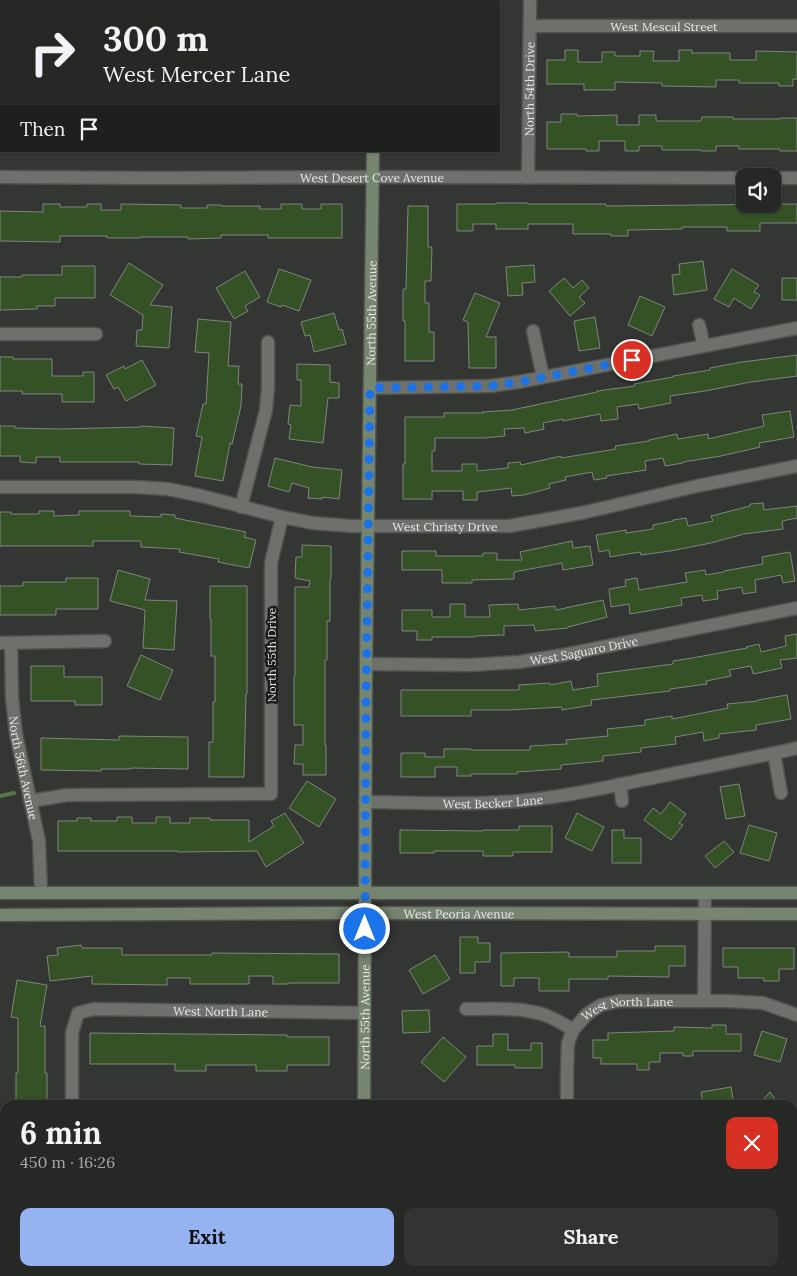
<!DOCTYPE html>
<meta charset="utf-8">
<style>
body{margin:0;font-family:Lora,serif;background:#323432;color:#f1f3f6;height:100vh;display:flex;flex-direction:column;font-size:19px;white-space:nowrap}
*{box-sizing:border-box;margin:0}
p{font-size:16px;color:#a4a6a7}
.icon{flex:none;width:28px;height:28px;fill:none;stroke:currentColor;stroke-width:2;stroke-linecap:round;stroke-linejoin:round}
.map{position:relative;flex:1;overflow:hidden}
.details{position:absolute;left:0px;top:1100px;width:798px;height:176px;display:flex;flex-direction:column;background:#262826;border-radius:15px 15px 0 0;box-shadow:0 1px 4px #0004,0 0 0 1px #424443}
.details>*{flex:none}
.top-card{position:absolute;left:0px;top:0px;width:500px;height:152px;box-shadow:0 1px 4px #0004,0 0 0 1px #424443;background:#262826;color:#f1f3f6;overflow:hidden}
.buttons{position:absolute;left:736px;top:168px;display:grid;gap:10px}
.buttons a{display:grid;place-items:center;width:45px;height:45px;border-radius:10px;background:#262826;box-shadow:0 1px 4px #0004,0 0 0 1px #424443;font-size:25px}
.pin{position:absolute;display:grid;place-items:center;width:42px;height:42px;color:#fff;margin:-21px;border:2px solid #fff;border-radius:50%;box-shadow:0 1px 5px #0007}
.me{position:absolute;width:55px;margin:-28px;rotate:0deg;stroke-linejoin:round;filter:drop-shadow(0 0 4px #0008)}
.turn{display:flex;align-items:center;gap:18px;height:105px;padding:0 20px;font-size:22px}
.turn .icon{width:65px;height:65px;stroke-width:2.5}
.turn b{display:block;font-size:35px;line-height:42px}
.then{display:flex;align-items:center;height:48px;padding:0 20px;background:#0003;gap:10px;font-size:19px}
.round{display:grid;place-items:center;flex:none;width:52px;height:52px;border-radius:10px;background:#323432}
.head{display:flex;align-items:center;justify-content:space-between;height:85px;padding:0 20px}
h1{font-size:30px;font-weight:700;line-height:38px}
.action{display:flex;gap:10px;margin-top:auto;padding:10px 20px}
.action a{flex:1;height:58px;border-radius:10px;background:#95b2f1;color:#111;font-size:20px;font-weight:700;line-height:58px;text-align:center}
.action a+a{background:#323432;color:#f1f3f6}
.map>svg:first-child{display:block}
</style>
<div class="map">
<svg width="797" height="1276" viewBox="0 0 797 1276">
<rect width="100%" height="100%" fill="#333632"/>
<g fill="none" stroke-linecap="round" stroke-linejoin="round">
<!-- stream -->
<path stroke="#58784b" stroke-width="4" d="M0,796L14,793"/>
</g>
<!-- building -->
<path fill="#345226" stroke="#818480" d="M565,50H578V62H602V52H615V56H640V51H654L653,61H679V50H692V53H730V60H756V51L797,52V79H793V86H779V83H739V80H716V87L662,86V83L615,82V90H584V84H547V60H565Z
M561,114H577V116L617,115V125H639V115H656V121H701L702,117H733V119H780V118H797V151H780V149H739V146H716V151H701V150H662V146H639V151H625V141H599V151H586V149H547V122H561Z
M496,203H528V204H606V206L797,204V223H760V231H727V227H682V229L628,230V236H611V234H573V224H528V229H496V224H473V231H457V204H496Z
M43,204H60V207H87V204H101V210H121V204L181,205V208H207V205H221V206H260V209H281V204H302V209H321V204H342V238H268V235H221V238L188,239V237H140V238H107V236H60V242L0,241V211L43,212Z
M408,206H428V247H432L431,281H425V303H429V332H434V361H405V321H403V289H406Z
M703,261L707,290L674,295L672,275L680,274L679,264Z
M129,263L163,285L150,305L172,307L169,348L136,346L137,330H142L143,315L110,295Z
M534,265L535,282L522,283L523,295L508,296L506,267Z
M62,266H95V298H55V306H37V309L0,310V277H22V275H62Z
M279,269L311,280L299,311L282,305L281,307L267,302Z
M732,269L759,285L754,292L760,295L751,309L734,298L729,307L714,299Z
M245,271L260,297L245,306L248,311L234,319L216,288Z
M564,278L573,288L582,280L589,288L579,297L585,303L570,316L549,291Z
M782,278H797V300H782Z
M475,293L500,303L486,337H496V368H469L468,322L463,320Z
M640,296L665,307L652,336L628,325Z
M334,313L339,330L342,329L346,344L314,352L310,335L305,336L301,322Z
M595,317L600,348L579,351L574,321Z
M198,319L231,322L228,366H239L238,384H242L241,406L232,444L230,443L223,481L195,476L202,437L196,436L203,404H206L209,353L195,352Z
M797,355V376L751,382L705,391L670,396L671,403L639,409L638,404L617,407L618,419L601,421L600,414L563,421V419L543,423L544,429L525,433L524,428L504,429L505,436L484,438H435V451H432V471H462V464H477V471L508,468V463L520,462L521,465L561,456V458L616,449L615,446L649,441V440L677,434L678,439L708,434V439L764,426L762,415L790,411L794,437L759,443L760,447L721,456L683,462V463L665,466L663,458L645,461L646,470L606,476L607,478L594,480L592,472L565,477L566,480L549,484L550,488L524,495L512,496L511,488L477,492V500H463V491H432V499H403V464H405V417H444V413H483L482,412L512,410L597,392V391L635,386L634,384L673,377V376L710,370V368L742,362Z
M0,357H13V359H52V376H83V372H94V402H62V394H22V391H0Z
M142,360L156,385L126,401L118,387L114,389L106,375L124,366L125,369Z
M297,364L330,365V382L339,383V398H328L323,443L289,439L291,425L288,424L290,405L301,406V380H297Z
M0,426H15V428L60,429L141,427V426L174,428L172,465L139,464V462H60V457H36V463L20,462V456H0Z
M275,458L312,467L342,470L339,499L322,497V499L308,498L309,488L292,483L289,492L268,486Z
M763,503L764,510L797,506V518L782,521L783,529L744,534L711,543L670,551L641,555L640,552L610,557L609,550L599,552L596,535L626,530V533L653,529V525L673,521V520L686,518L688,526L713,521L711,516L750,506V504Z
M39,511H54V516L79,515V511H130V516L161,517V514L175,515V518L246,532L244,537L256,540L249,568L218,562L219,559L179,552L180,549L141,547V541H93V546H0V512H11V514H39Z
M572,541L573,548L590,546L593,565L563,570L562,563L514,572V579L472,580V583H442V570H402V551H436V556H483V553H497V560H522L520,552Z
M302,545L331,546V579H330V621H327V660H325V745H326V775H303V764H294L295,745H303V725H294V676H295V587H309L310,581L295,578L296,557H302Z
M790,552L795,581L783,583L781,575L755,580L756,592L743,594L742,587L717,591L718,599L703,601L702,595L681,598L682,605L630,614L629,604L611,607L609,589L626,586L625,580L637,578L639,590L687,582L685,573L705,570L706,575L724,572V571L763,564L762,557Z
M118,570L150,579L145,600L177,601L174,650L143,648L145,610L110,601Z
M66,578H98V609H56V615H0V586H23V582H66Z
M210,586H247V694H246L244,777H209V742H213V702H215V656H211V619H210Z
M603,600L607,617L568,627V628L535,631L534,625L504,626V635L475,636V637H432V640H417V631H402V610H432V617H450V604H465V617H490L489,605L518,604L519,610L555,606L556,610Z
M797,634V658L780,660L782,668L753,674L751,666L729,670L731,676L706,681L707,684L670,689V691L591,700L592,705L562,710V707L509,710H471V716H401V690H519V685L550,683V685L571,681L573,690L598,686L597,674L673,664V661L692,658L747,648L746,647L759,644L761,652L786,646L785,636Z
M141,655L173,670L160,700L127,686Z
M31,666H64V677H102V705H75V701H31Z
M787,695L791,719L756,725V730L719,734V738L704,741L703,732L675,737L676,744L641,748V752L603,756V761L561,765V769L517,772V774H471V776H457V767H435V777H401V753H425V757H444V749H471V750H530V746L567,744L566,740L608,736L607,729L645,725V720L672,716V719L728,708L727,704L758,701V700Z
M119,736L188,737V769L131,768V769H101V771L41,770V738L119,740Z
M307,781L336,799L319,827L289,808Z
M739,784L745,816L726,819L720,787Z
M670,802L686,814L679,823L683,825L671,840L644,820L653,808L661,814Z
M285,813L304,843L266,867L257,851L178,852V851H58V821H77V818H91V821H117V817H132V823H156V817H170V823H190V818H210V820H249V842L274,826L271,821Z
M577,813L604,827L592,851L565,838Z
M749,825L777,833L769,861L740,853Z
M519,826H552V852H513V856H483V851H434V853H400V830L483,831V830H519Z
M612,830H624V838H641V863H612Z
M724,841L734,852L715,868L705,856Z
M460,937H478V943H490V962H475V973H460Z
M81,945L82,948H122V955H212V953L339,954V983H288V984H273V976H249V984H190V978H167V985L92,984V976L50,981L47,956L58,955L57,948Z
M655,946H685V966H669V977L608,976V979H569V991H539V978H514V986H501V953L569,952V957H617V951H655Z
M723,948H794V969H779V981H764V978H738V967H723Z
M435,955L450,979L423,994L409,970Z
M17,980L47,985L40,1026H45V1073H47V1105H16V1073H18V1018L11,1017Z
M429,1010L430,1032L403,1033L402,1011Z
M712,1025H726V1034H741V1051H693V1056H683V1053H660V1062H649V1070H637V1064H601V1058H593V1040H608V1033L674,1031V1027L712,1028Z
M762,1031L787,1039L780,1062L754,1055Z
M90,1033L287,1035V1037H329V1065H287V1071H256V1065H206V1071H175V1064H90Z
M493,1034H508V1050H531V1043H542V1068H515V1065H477V1046H493Z
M443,1037L466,1057L444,1082L421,1062Z
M731,1087L734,1105H703L701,1092Z
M770,1092L779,1105H758Z"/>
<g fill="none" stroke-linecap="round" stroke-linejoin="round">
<defs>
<g id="street">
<path d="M220,1V0"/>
<path id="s1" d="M530,26H797"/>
<path d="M0,31H1"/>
<path id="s2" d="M0,177L156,178L395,177L745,178"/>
<path id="s3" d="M528,178L530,0"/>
<path d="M772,178H797"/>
<path d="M699,325L704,346"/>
<path d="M533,331L543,377"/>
<path d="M0,334H96"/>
<path d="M370,388L490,386L519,382L797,328"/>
<path id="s4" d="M0,487H134L168,489L202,496L282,517L313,523L351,526H510L586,512L697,486L797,466"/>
<path d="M241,507L266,410L268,387V342"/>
<path d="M0,643L105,641"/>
<path id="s5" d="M11,643L12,698L16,734L39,841L41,892"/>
<path id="s6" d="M366,664L470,665L519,662L563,655L797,608"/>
<path d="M774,753L781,793"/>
<path d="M620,784L622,801"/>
<path d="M30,801L68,795L271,794V563L282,517"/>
<path id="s7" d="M365,802C411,802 456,805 502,802C552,800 602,788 652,778C700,768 749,759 797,748"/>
<path d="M704,1001L705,893"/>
<path d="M466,1009C492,1009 520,1007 545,1015C555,1019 564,1024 573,1030"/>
<path id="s8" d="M72,1105V1033L78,1013L94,1009L364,1013"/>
<path id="s9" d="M567,1105V1070L568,1043L573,1030L587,1014L601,1005L619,1001H728L763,1003L797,1015"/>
<path d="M568,1271V1276"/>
<path d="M70,1276V1271"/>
</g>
<g id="secondary">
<path d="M374,1V0"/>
<path d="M0,893H797"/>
<path id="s10" d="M0,915L339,913L797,914"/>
<path id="s11" d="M364,1105L366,664L373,151"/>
<path d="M363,1276V1271"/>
</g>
</defs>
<!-- street casing -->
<use href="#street" stroke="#50524f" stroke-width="15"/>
<!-- secondary casing -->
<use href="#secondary" stroke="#50524f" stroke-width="15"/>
<!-- street -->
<use href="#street" stroke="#6d706b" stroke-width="12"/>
<!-- secondary -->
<use href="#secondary" stroke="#768570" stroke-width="12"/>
</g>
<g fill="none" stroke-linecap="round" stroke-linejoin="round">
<!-- route -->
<path stroke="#1a73e8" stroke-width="9" stroke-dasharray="0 16.2" d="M365,929L366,704L370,388L490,386L520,382L632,360"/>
</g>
<g text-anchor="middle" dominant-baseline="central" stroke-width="5" stroke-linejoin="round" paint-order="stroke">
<!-- street labels -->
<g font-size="12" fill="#e6e8e5" stroke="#1c1d1b">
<text stroke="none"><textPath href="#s1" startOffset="134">West Mescal Street</textPath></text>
<text stroke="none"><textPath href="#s3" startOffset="89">North 54th Drive</textPath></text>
<text stroke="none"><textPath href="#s2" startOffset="372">West Desert Cove Avenue</textPath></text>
<text stroke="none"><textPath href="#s11" startOffset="792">North 55th Avenue</textPath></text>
<text stroke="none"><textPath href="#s4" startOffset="449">West Christy Drive</textPath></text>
<text stroke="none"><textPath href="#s6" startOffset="219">West Saguaro Drive</textPath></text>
<text transform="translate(271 655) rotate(-90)">North 55th Drive</text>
<text stroke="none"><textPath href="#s5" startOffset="126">North 56th Avenue</textPath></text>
<text stroke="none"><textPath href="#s7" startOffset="128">West Becker Lane</textPath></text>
<text stroke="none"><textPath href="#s10" startOffset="459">West Peoria Avenue</textPath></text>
<text stroke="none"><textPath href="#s8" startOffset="236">West North Lane</textPath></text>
<text stroke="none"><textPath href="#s9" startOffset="139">West North Lane</textPath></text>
<text stroke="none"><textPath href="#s11" startOffset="88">North 55th Avenue</textPath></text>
</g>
</g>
</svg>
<div class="buttons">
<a><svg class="icon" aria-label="sound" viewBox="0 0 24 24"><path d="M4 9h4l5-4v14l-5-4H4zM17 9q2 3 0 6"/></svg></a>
</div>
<div class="pin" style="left:632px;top:360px;background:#d93025"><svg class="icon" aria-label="arrive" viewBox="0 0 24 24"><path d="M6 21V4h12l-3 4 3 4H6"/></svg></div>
<svg class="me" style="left:365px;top:929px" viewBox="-20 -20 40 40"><circle r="17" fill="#1a73e8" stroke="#fff" stroke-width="3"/><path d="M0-11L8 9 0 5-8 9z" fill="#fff"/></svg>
<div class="top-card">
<div class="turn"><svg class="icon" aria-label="right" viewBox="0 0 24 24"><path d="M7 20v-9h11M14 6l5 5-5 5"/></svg><div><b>300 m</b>West Mercer Lane</div></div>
<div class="then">Then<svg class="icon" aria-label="arrive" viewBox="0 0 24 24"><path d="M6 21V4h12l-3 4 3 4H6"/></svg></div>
</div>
<section class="details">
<div class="head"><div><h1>6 min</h1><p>450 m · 16:26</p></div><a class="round" style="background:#d93025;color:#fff"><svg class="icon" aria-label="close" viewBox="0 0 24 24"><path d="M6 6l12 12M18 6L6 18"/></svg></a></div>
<div class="action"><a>Exit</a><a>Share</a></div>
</section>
</div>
